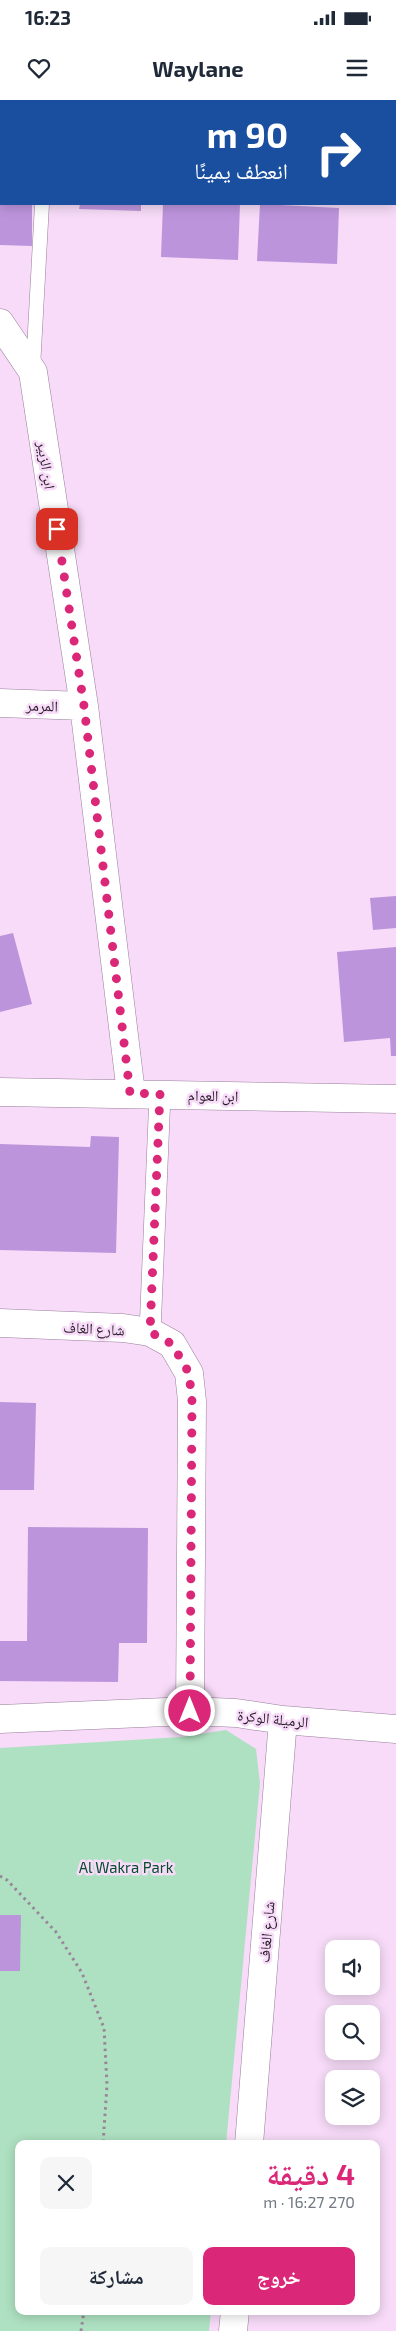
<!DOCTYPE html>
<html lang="ar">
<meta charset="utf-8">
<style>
body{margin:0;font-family:"Exo 2","Noto Naskh Arabic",sans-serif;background:#f6f6f7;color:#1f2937;direction:rtl;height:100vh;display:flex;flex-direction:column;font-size:19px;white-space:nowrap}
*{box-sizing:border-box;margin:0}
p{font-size:16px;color:#747a83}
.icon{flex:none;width:28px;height:28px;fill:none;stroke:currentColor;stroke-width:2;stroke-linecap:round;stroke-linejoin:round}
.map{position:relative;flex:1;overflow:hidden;direction:ltr}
.details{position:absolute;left:15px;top:2040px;width:365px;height:175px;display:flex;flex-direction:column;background:#fff;border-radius:10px;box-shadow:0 2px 12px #0003;direction:rtl}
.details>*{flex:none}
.guide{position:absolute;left:0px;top:0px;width:396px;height:105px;box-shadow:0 2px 12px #0003;direction:rtl;background:#1a4fa0;color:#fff;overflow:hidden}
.controls{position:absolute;left:325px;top:1840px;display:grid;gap:10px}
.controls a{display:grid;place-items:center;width:55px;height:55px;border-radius:10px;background:#fff;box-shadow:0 2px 12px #0003;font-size:25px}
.pin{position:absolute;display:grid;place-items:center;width:42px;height:42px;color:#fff;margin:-21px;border-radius:10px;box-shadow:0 2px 8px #0006}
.me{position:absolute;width:55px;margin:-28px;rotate:0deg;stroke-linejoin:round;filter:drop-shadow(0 0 4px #0008)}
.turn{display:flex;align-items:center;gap:18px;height:105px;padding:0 25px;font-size:22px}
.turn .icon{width:65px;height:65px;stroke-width:2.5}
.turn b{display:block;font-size:35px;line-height:42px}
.round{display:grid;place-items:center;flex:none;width:52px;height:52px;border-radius:10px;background:#f6f6f7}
.head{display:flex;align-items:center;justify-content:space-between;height:85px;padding:0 25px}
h1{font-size:30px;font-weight:700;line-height:38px;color:#db2777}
.button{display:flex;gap:10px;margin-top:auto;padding:10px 25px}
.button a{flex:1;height:58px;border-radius:10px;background:#db2777;color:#fff;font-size:20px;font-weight:700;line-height:58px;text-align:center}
.button a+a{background:#f6f6f7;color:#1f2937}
.status{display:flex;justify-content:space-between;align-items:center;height:35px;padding:0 25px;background:#fff;direction:ltr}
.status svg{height:14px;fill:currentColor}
header{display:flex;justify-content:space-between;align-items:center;height:65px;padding:0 25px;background:#fff;font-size:22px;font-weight:700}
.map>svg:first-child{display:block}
</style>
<div class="status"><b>16:23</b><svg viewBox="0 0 49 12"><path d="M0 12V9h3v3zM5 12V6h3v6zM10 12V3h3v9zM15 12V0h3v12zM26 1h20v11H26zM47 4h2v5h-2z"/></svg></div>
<header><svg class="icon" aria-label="menu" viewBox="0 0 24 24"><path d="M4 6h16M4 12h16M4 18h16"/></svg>Waylane<svg class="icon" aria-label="heart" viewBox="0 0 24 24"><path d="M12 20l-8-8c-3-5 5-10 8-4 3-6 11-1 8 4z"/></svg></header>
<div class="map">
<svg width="396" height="2231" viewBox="0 0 396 2231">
<rect width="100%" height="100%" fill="#f7dbf8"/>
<!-- green -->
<path fill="#aee1c1" d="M226,1630L256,1649L260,1683L226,2044H19V2211H211L209,2231H0V1648L181,1637Z"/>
<!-- building -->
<path fill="#bc94dc" d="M0,104H32V146L0,145Z
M80,104H141V111L79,109Z
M163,104H240L238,160L161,157Z
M260,104L339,108L337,164L257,161Z
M396,796V828L373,830L370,798Z
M13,833L32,904L0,912V836Z
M396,847V956H391L390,938L344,942L337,852Z
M91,1036L119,1037L116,1153L0,1150V1044L90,1047Z
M0,1302L36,1303L34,1390H0Z
M28,1427L148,1428L147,1543H119L118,1582L0,1581V1541H27Z
M0,1815H21L20,1871H0Z"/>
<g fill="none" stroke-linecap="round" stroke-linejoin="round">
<defs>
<path id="service" d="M47,1V0
M33,268L42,104"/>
<path id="pedestrian" d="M150,1232L160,994"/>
<path id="minor" d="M384,0V1
M395,57L396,62
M0,223L33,272L84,606L131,993
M0,603L84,606
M0,992L396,999
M0,1223L123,1228L150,1232L172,1244L189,1273L192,1301L190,1611
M0,1619L190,1611L236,1613L283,1620L396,1629
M249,2044L283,1620
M233,2231L235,2211"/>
</defs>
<!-- service casing -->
<use href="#service" stroke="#987f9a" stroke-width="15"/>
<!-- pedestrian casing -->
<use href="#pedestrian" stroke="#987f9a" stroke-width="22"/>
<!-- minor casing -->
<use href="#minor" stroke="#987f9a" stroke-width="29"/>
<!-- path -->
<path stroke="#988599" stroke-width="3" stroke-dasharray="2.5 4" stroke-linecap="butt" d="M0,1776L7,1780L56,1832L82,1873L104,1928L107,1985L103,2044
M81,2231L84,2211"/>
<!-- service -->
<use href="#service" stroke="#fff" stroke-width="14"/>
<!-- pedestrian -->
<use href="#pedestrian" stroke="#fff" stroke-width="21"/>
<!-- minor -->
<use href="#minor" stroke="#fff" stroke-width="28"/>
</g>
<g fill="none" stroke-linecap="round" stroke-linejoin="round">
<!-- route -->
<path stroke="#db2777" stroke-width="9" stroke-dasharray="0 16.2" d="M57,429L84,606L130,993L160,994L150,1232L172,1244L189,1273L192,1301L190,1611"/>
</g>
<g text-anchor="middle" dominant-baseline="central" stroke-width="5" stroke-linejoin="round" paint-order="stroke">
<!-- street labels -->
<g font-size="15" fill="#261c26" stroke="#f7dbf8">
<text transform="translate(47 365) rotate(81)">ابن الزبير</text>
<text transform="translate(42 605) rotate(2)">المرمر</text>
<text transform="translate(213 995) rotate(1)">ابن العوام</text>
<text transform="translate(94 1228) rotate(3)">شارع الغاف</text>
<text transform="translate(273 1618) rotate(6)">الرميلة الوكرة</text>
<text transform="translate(266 1832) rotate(-85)">شارع الغاف</text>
</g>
<!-- park labels -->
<g font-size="15" fill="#074d2e" stroke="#f7dbf8">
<text x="126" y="1767">Al Wakra Park</text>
</g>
</g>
</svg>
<div class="controls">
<a><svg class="icon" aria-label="sound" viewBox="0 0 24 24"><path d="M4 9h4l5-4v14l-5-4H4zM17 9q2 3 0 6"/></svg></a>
<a><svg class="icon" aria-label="search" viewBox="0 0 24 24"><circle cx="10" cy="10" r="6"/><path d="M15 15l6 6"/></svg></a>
<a><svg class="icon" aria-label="layers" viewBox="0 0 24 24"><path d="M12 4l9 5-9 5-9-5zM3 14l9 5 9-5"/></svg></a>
</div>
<div class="pin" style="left:57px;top:429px;background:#d93025"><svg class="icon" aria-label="arrive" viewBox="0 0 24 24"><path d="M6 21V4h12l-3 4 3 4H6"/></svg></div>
<svg class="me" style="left:190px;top:1611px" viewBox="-20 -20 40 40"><circle r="17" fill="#db2777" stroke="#fff" stroke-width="3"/><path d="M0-11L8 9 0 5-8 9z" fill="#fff"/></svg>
<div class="guide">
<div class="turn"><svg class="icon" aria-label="right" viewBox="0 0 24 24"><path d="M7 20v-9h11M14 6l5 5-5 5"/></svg><div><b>90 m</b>انعطف يمينًا</div></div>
</div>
<section class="details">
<div class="head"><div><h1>4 دقيقة</h1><p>270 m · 16:27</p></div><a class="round"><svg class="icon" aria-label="close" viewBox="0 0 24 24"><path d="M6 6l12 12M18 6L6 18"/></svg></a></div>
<div class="button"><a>خروج</a><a>مشاركة</a></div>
</section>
</div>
